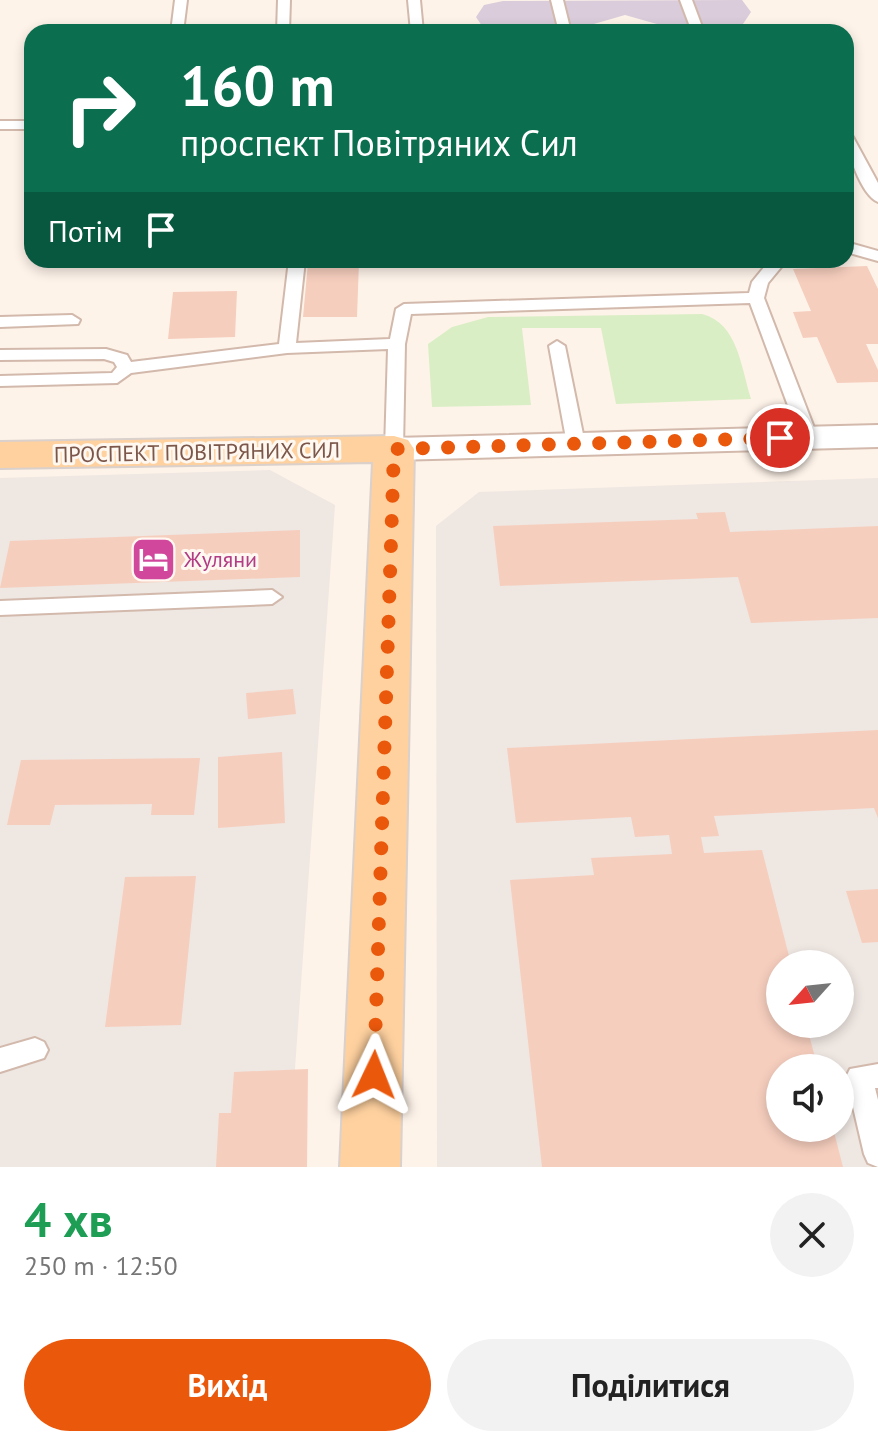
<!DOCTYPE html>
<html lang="uk">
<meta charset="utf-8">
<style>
body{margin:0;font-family:"PT Sans",sans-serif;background:#f2f2f2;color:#222;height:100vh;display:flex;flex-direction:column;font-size:30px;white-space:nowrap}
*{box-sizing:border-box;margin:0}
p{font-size:26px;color:#767676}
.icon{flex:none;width:44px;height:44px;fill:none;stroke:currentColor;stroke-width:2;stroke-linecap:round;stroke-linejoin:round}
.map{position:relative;height:1167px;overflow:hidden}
.side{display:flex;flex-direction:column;background:#fff;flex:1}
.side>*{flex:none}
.banner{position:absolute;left:24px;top:24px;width:830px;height:244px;border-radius:24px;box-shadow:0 4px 12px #0003;background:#0b6e4f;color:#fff;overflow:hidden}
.needle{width:52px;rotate:243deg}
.buttons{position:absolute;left:766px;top:950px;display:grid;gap:16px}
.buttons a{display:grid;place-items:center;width:88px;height:88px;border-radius:50%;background:#fff;box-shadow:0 4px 12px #0003;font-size:40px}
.pin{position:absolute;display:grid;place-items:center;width:68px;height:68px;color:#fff;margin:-34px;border:4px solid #fff;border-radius:50%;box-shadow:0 2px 8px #0007}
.me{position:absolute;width:88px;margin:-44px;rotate:2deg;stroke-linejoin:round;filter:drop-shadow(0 0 6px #0008)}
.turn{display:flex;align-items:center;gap:28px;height:168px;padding:0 24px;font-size:36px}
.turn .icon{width:104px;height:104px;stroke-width:2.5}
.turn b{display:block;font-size:56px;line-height:68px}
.then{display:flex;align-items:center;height:76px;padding:0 24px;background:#0003;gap:16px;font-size:30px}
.round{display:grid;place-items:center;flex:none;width:84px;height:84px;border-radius:42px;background:#f2f2f2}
.overview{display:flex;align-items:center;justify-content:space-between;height:136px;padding:0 24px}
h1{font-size:48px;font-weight:600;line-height:60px;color:#1e9e55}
.primary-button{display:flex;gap:16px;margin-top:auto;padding:16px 24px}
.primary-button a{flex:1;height:92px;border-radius:48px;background:#ea580c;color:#fff;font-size:32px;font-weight:600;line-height:92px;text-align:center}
.primary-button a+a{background:#f2f2f2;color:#222}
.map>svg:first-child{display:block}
</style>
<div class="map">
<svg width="878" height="1167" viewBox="0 0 878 1167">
<rect width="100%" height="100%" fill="#fef3e9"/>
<!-- industrial -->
<path fill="#efe7e2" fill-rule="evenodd" d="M270,470L335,505L288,1167H0V478Z
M878,478V1167H437L436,526L479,492ZM780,964H840V1024H780ZM780,1068H840V1128H780Z"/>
<!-- green -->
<path fill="#daeec5" d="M702,314C738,323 741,367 751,399L616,404L601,328H522L531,405L432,407L428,344L452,327L488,317Z"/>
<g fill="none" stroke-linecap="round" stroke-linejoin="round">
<!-- taxiway -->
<path fill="#daccda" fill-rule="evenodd" d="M742,0L751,12L743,24L724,28H671L625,15L566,32H497L484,29L476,17L484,5L503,1Z"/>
</g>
<!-- building -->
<path fill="#f6cebe" d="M359,262L357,317H303L308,263Z
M867,266L878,289V344H866L878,370V382L837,383L817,337L803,338L793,312L811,311L793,269Z
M237,291L235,337L168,339L173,292Z
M725,512L730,532L878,526V618L751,623L738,577L500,586L493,526L698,519L696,513Z
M300,530V577L0,588L10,541Z
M293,689L296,714L248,719L246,693Z
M878,730V818L874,808L714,816L719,836L701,837L704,853L762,850L791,964H780V1024H806L818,1068H780V1128H833L843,1167H542L510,880L594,875L591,858L672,854L669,835L635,837L631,817L516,823L507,748Z
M282,752L285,823L218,828V757Z
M200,758L194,815H151L152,804L55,805L50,825H7L21,760Z
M196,876L181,1025L105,1027L125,877Z
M878,889V942L862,943L846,891Z
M308,1069L307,1167H216L219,1113H231L234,1072Z"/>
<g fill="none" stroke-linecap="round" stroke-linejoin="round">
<defs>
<path id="lane" d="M175,0H187L183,32H171Z
M278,0H290L289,32H277Z
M408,0H420L423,32H411Z
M551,0H563L571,32H559Z
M680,0H692L704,32H692Z
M0,121H32V129H0Z
M846,133L853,137L878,183V202C861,195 846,150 846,133Z
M846,242L878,251V261L846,252Z
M289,260H305L296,343L390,339L396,309L404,304L749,293L752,282L770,260H787L768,283L764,298L818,438L809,444L800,438L750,303L411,314L405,344L403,449L394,455L385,449L388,349L287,353L131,373L117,383L0,386V376L112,373L117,367L114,362L104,359L0,360V350L106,349L127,355L131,362L279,344Z
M72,315L80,320L78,324L0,327V317Z
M557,341L565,346L585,444L576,450L567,444L549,346Z
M272,590L282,597L272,604L0,615V601Z
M35,1038L44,1042L48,1050L44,1058L0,1072V1048Z
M878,1064V1088H875L878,1100V1167L868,1163L864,1154L846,1077L850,1069Z"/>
<path id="street" d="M878,425V447L394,460L382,457L377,449L382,441L394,438Z"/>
<path id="primary" d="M394,436L408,440L414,449L400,1167H340L373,462L0,468V442Z"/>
</defs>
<!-- lane casing -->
<use href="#lane" stroke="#d2b9ac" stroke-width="4"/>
<!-- street casing -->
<use href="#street" stroke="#d2b9ac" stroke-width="4"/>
<!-- primary casing -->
<use href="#primary" stroke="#dad0cc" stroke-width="4"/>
<!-- lane -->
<use href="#lane" fill="#fff" fill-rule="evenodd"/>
<!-- street -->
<use href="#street" fill="#fff" fill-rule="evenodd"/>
<!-- primary -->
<use href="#primary" fill="#ffd19f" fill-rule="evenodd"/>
</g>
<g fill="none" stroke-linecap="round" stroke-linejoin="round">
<!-- route -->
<path stroke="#ea580c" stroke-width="14" stroke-dasharray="0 25.2" d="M374,1075L394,449L780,438"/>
</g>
<!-- icons -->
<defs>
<symbol id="hotel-square" viewBox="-11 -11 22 22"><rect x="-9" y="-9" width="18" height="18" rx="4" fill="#d1479c" stroke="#fff8f1"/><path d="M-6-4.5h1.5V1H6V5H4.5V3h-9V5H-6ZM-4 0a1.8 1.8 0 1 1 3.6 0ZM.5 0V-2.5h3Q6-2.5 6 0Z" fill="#fff"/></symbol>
</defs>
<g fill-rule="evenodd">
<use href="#hotel-square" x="128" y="534" width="51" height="51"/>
</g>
<g text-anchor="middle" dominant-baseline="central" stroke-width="6" stroke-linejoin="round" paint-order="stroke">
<!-- street labels -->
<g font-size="22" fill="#7b5649" stroke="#fff8f1">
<text transform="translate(197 452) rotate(-1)">ПРОСПЕКТ ПОВІТРЯНИХ СИЛ</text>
</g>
<!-- hotel labels -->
<g font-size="22" fill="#b23c85" stroke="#fff8f1" text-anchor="start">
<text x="184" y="559">Жуляни</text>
</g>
</g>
</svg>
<div class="buttons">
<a><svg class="needle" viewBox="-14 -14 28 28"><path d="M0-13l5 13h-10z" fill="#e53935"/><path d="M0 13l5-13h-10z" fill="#767676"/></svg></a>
<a><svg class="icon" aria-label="sound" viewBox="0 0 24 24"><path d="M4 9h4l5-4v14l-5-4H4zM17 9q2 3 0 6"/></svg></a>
</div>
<div class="pin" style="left:780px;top:438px;background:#d93025"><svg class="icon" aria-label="arrive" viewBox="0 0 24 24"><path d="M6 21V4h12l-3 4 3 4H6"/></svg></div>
<svg class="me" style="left:374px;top:1075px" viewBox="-20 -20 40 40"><path d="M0-17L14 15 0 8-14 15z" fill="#ea580c" stroke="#fff" stroke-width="4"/></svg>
<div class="banner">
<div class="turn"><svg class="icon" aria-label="right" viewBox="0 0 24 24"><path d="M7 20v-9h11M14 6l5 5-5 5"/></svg><div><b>160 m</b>проспект Повітряних Сил</div></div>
<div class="then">Потім<svg class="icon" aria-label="arrive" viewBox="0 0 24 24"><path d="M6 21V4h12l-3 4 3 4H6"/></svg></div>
</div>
</div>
<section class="side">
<div class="overview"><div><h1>4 хв</h1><p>250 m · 12:50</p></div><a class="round"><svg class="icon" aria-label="close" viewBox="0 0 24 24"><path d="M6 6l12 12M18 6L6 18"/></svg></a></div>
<div class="primary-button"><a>Вихід</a><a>Поділитися</a></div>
</section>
